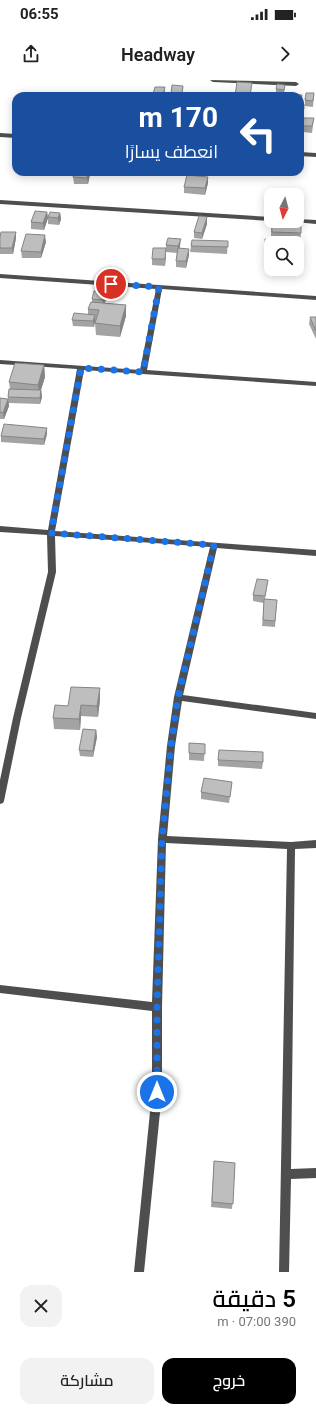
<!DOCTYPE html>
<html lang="ar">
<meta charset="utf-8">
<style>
body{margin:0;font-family:Roboto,Cairo,sans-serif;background:#f2f2f2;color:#222;direction:rtl;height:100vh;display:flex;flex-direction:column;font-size:15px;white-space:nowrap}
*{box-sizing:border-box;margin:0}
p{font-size:13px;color:#767676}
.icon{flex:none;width:22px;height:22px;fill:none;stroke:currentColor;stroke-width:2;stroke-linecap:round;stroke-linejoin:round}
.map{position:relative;height:1192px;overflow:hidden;direction:ltr}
.panel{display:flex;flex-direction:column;background:#fff;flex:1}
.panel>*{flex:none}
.top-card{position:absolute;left:12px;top:12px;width:292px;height:84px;border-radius:12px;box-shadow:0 2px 10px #0003;direction:rtl;background:#1a4fa0;color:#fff;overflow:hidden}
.needle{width:26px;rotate:186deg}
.buttons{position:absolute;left:264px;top:108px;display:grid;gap:8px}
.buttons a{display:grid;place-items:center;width:40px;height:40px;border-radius:8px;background:#fff;box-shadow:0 2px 10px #0003;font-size:20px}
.pin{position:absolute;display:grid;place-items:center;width:34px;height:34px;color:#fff;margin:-17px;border:2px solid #fff;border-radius:50%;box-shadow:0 1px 4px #0007}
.me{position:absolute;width:44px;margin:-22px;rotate:0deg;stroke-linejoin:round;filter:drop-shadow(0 0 3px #0008)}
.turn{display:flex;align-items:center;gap:14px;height:84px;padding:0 20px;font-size:18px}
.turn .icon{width:52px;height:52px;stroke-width:2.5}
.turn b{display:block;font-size:28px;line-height:34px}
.round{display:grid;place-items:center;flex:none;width:42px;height:42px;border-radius:12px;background:#f2f2f2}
.overview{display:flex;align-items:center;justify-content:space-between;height:68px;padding:0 20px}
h1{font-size:24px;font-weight:600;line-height:30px;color:#000}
.button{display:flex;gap:8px;margin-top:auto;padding:8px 20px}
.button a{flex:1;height:46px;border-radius:12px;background:#000;color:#fff;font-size:16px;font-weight:600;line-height:46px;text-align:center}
.button a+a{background:#f2f2f2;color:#222}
.status{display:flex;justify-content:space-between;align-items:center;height:28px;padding:0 20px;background:#fff;direction:ltr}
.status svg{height:11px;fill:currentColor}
header{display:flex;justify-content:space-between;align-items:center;height:52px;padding:0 20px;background:#fff;font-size:18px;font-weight:600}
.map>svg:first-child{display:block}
</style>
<div class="status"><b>06:55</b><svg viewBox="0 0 49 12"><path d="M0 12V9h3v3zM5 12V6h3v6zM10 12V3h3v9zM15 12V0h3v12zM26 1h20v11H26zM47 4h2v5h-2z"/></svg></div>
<header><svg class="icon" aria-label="forward" viewBox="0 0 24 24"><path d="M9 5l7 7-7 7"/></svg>Headway<svg class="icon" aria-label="share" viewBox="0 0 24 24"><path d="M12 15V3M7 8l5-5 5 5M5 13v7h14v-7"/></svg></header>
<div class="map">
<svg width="316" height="1192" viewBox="0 0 316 1192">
<rect width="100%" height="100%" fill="#fff"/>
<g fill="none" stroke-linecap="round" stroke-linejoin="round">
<!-- street -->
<path fill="#4e4e4e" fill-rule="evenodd" d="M210,0L296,2L299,4L296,6L213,2Z
M0,53L16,54V58L0,57Z
M300,72L316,73V77L300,76Z
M0,120L271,137V141L0,124Z
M297,139L316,140V144L295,142L294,141H297Z
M0,194L316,216V220L162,209L147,290L316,302V306L84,290L55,451L316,470V476L217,468L183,615L316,633V639L182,621L175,666L167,756L291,762L316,760V768L295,769L291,1089L316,1088V1098L291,1099L289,1192H279L287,769L166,763L162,927V1012L144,1192H134L152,1012V931L0,913V905L152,922L158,759L167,666L174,617L210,467L55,456L56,492L21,638L4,721L3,723L0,724V700L13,638L48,492L47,455L0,452V446L48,450L77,289L0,284V280L140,290L156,209L0,198Z"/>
</g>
<!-- wall -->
<path fill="#a3a3a3" d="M285,5L284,16L276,15V9Z
M183,6L182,16H171V14Z
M165,13V16H153V14Z
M314,13L313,27L305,26V20Z
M302,15L301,24H304V35H300V16Z
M304,38H314L312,53L303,52Z
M90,94L88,104H74L73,97Z
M208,97V103L205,115L184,113V107Z
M47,132L48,138L44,150L31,149V142Z
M60,133L61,139L59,145L48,144V137Z
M207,137V144L202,159L194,158V152Z
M271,141H297L301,153L299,173H297V163H271V171L264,170L265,159H271Z
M16,152V158L13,174H0V157Z
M228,161L227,174L190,172L191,166Z
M46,162L41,178H22L21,171Z
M166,165L180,166V168L189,175L186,188L176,187V181L177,173L166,172L165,186L152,185V179L166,168Z
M106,212V219L105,223L126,225V236L120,257L96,255L95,243L96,241H95L94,247L73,246L72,240L88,234V229L92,222V219Z
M310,237H316V259L309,244Z
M44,285L45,297L41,310L42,317L40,324L9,323V326L4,339H0V318L8,319V317L10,309L9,302Z
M47,354L44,365L1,362V356Z
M268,500L267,507L265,519L277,520L275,547L262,546L264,523L253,521V515Z
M100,619L98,637L81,636L80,650L54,649L53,638L68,626Z
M96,650L97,657L93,677L80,676L79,670Z
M189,663L205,664L204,681L189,680Z
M218,680L263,682L262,689L218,686Z
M232,702L229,723L201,719V712Z
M214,1081L235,1083L232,1129L211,1127Z"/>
<!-- shaded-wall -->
<path fill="#858585" d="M165,7V16H163Z
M88,92H89L90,94L88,104L87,98Z
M208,97V103L205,115V108Z
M47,132L48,138L44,150L43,143Z
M60,133L61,139L59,145L58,138Z
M207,137V144L202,159V153Z
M16,152V158L13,174L12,168Z
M45,155L46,162L41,178V172Z
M181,159L180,166L178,173V166Z
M166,168V175L165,186V179Z
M189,169V175L186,188V181Z
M106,212V219L103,227V220Z
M126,225V236L120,257V246Z
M95,235V241L94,247L93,241Z
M44,285L45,297L39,316L38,305Z
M41,310L42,317L40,324V318Z
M8,319L9,326L4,339L3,333Z
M47,348V354L44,365V359Z
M100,608V619L98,637L97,626Z
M81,625V636L80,650L79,639Z
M96,650L97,657L93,677V671Z"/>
<!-- building -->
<path fill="#bebebe" stroke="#858585" d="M237,2L252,3L250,16H235Z
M277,4L285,5L284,10L276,9Z
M172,5L183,6L182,14H171Z
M155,7H165L163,15L153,14Z
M306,13H314L313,21L305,20Z
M286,14L302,15L301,20H300V16H285Z
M300,24H304V29H300Z
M304,38H314L312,46H303Z
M74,92H88L87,98L73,97Z
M187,95L208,97L205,108L184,107Z
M297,130H301V153L272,152V141H297Z
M35,131L47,132L43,143L31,142Z
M50,132L60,133L58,138L48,137Z
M199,136L207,137L202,153L194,152Z
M1,152H16L12,168H0V157Z
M26,154L45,155L41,172L21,171Z
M168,158L181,159L178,166L166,165Z
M265,159L300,161L299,167L297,166V163H271V165L265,164Z
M192,160L228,161V167L191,166Z
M153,168H166L165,179H152Z
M178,168L189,169L186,181H176Z
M94,211L106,212L103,220L92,219Z
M91,222L126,225L120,246L95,243L99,230L88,229Z
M74,233L95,235L93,241L72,240Z
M310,237H316V251Z
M15,283L44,285L38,305L9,302Z
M9,309L41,310L40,318L8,317Z
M0,318L8,319L3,333L0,332Z
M4,344L47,348L44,359L1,356Z
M257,499L268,500L265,516L253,515Z
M264,519L277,520L275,541L263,540Z
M71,607L100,608L97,626L81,625L79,639L53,638L55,625L68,626Z
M83,649L96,650L93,671L79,670Z
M189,663L205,664V674L189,673Z
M219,670L263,672V682L218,680Z
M204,698L232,702L230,717L201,712Z
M214,1081L235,1083L233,1124L212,1122Z"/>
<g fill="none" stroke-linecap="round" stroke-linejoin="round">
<!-- route -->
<path stroke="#1a73e8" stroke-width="7" stroke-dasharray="0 12.6" d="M111,204L159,207L143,292L81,288L51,453L214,465L178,617L171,666L162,759L157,927V1012"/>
</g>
</svg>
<div class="buttons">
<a><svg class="needle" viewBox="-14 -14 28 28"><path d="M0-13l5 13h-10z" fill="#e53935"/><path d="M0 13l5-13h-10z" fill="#767676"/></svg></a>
<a><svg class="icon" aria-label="search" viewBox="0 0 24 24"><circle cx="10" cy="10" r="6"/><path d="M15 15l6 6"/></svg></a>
</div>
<div class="pin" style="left:111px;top:204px;background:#d93025"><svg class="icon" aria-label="arrive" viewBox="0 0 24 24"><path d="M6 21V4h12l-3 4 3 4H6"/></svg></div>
<svg class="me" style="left:157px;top:1012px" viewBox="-20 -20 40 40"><circle r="17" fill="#1a73e8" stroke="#fff" stroke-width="3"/><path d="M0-11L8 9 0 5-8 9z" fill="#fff"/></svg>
<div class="top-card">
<div class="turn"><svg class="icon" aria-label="left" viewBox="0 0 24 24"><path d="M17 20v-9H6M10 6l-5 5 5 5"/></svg><div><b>170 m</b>انعطف يسارًا</div></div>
</div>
</div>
<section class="panel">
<div class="overview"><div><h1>5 دقيقة</h1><p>390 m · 07:00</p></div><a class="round"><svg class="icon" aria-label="close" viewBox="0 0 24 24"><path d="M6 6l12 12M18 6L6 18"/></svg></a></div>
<div class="button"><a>خروج</a><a>مشاركة</a></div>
</section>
